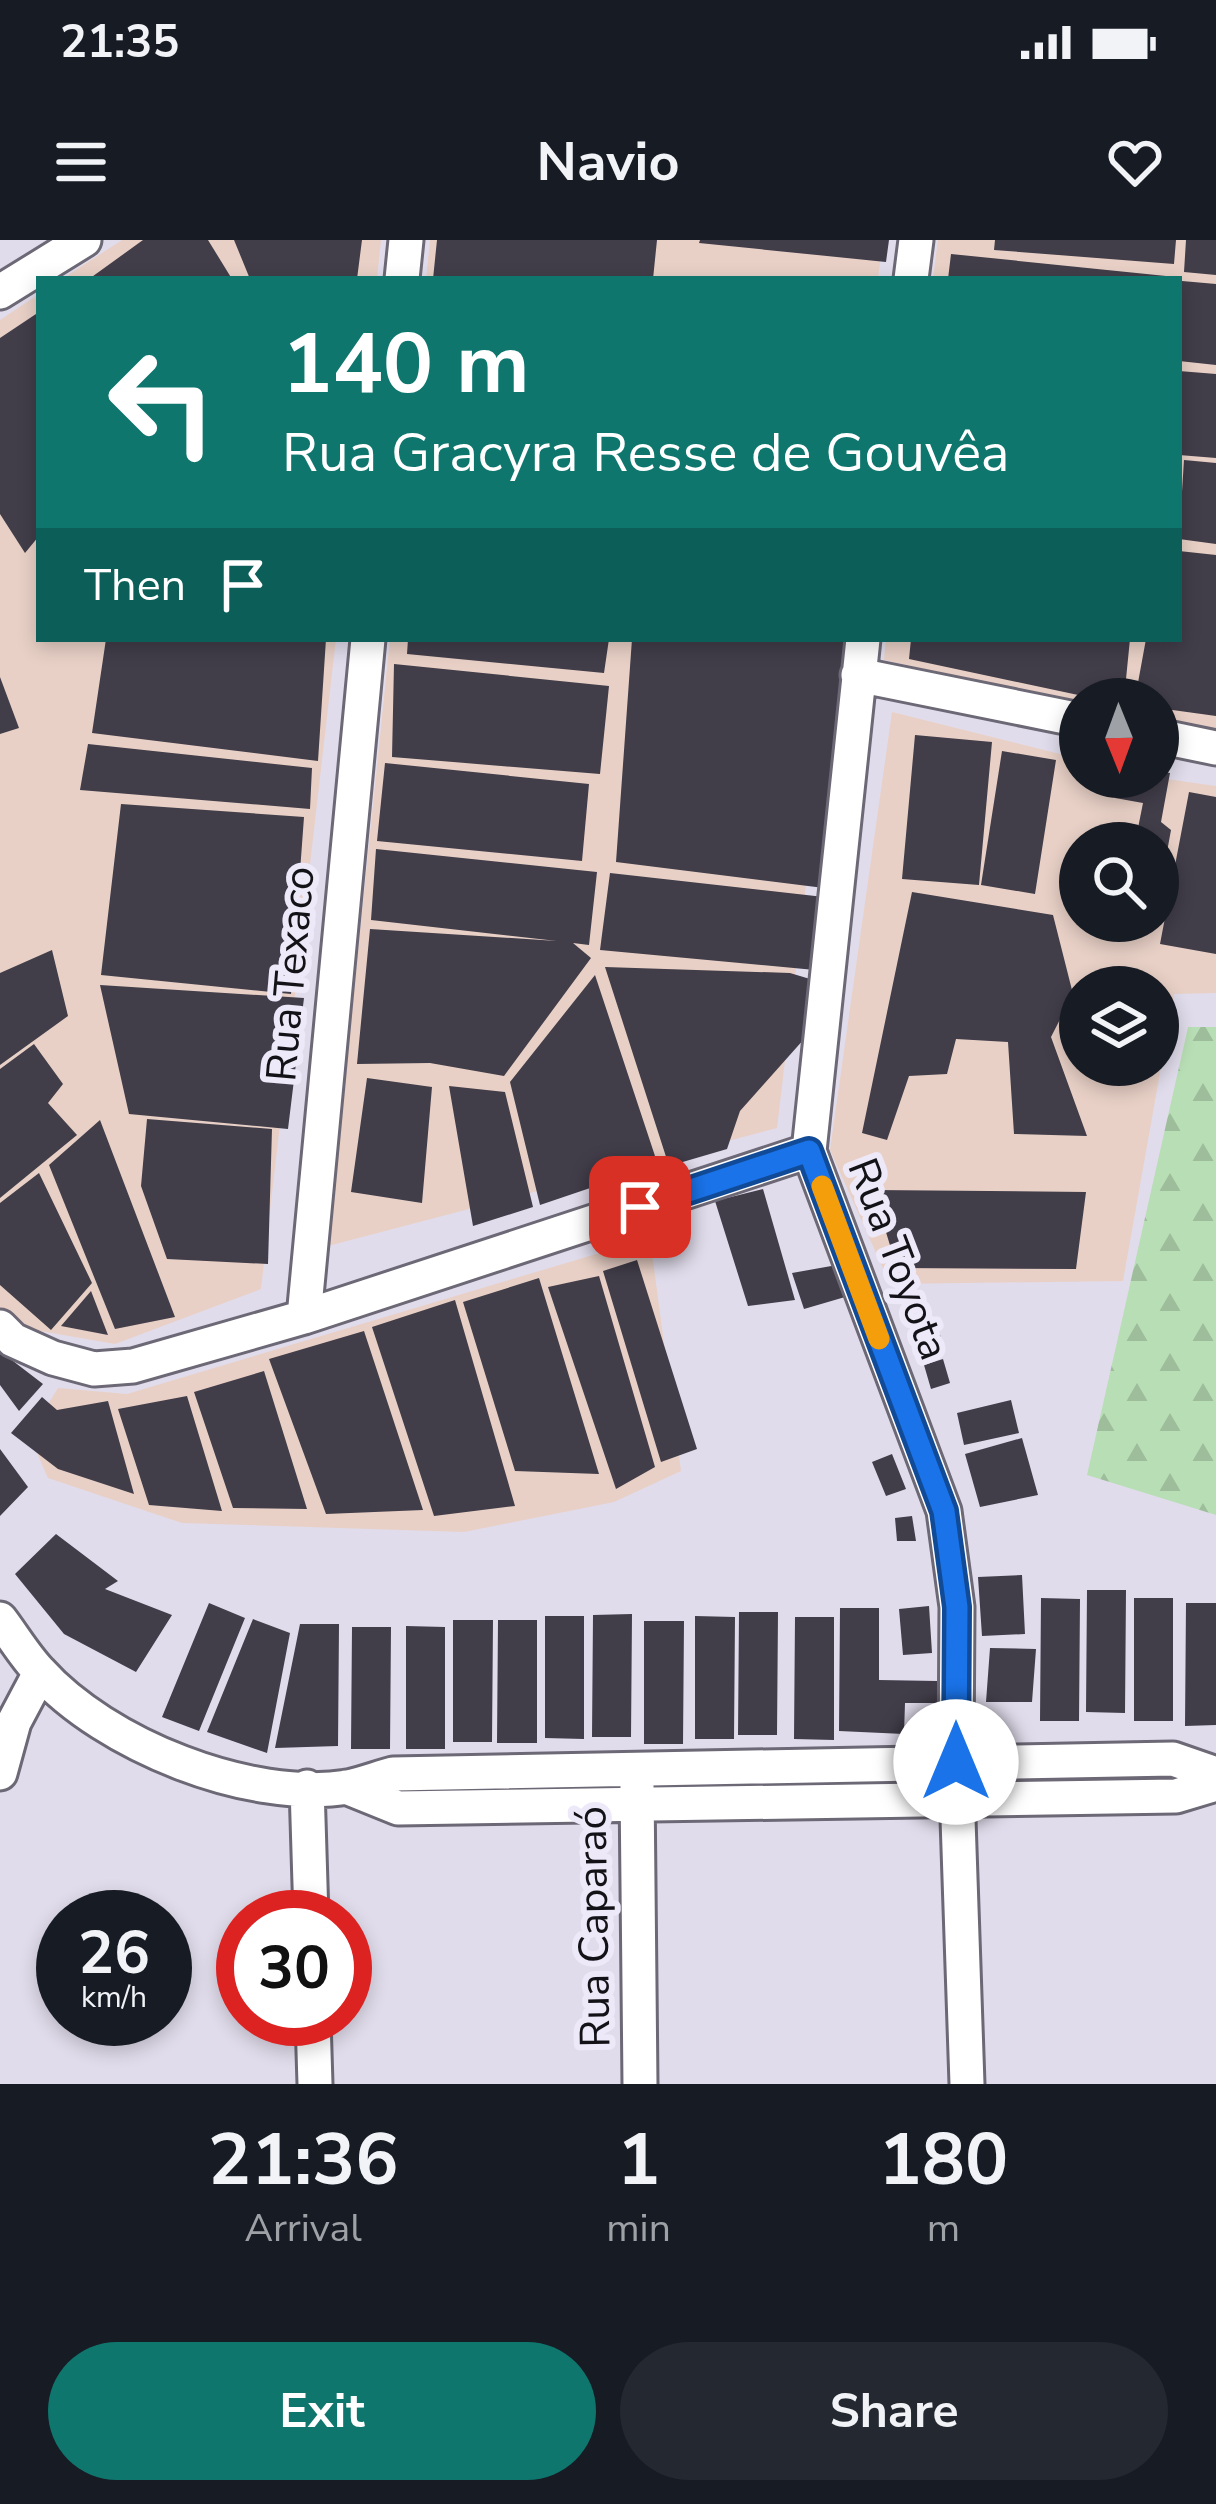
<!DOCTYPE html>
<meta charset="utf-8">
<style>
body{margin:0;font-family:"Nunito Sans",sans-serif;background:#242831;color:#f1f3f6;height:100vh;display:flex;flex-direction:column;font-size:45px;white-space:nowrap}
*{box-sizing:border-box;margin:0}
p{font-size:39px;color:#9ea1a6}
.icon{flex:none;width:66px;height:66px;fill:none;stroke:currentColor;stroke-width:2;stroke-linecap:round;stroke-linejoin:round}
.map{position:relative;height:1844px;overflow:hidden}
.drawer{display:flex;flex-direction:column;background:#171b24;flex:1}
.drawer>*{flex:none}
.hud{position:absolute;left:36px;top:36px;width:1146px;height:366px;border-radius:0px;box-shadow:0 6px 18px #0003;background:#0f766e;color:#fff;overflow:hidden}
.needle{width:78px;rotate:179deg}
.buttons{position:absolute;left:1059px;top:438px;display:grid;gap:24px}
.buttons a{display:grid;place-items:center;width:120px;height:120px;border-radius:50%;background:#171b24;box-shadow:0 6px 18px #0003;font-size:60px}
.speed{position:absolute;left:36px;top:1650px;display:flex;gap:24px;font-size:60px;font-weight:700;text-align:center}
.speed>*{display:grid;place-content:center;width:156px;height:156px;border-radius:50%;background:#171b24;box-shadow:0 6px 18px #0003;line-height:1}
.speed small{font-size:30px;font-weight:400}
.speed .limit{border:18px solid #d22;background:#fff;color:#111}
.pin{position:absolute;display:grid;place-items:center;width:102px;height:102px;color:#fff;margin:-51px;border-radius:24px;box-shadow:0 6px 18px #0006}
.me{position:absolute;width:132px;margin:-66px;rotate:0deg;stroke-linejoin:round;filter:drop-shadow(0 0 9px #0008)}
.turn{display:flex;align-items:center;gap:42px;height:252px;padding:0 48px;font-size:54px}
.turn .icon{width:156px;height:156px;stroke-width:2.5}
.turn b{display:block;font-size:84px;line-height:102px}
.then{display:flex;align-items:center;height:114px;padding:0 48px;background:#0003;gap:24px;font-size:45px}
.eta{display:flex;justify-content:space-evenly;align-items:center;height:204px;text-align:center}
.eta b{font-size:72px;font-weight:700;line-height:84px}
.action{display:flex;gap:24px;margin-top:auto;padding:24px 48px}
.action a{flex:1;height:138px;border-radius:72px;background:#0f766e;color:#fff;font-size:48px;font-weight:700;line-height:138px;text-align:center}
.action a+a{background:#242831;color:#f1f3f6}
.status{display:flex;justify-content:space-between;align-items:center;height:84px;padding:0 60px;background:#171b24;direction:ltr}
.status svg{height:33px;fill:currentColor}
header{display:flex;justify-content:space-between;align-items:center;height:156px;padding:0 48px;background:#171b24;font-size:54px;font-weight:700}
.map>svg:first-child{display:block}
</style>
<div class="status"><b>21:35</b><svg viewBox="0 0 49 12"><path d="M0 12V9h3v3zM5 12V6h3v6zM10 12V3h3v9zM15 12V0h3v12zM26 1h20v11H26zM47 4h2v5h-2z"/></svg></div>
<header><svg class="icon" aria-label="menu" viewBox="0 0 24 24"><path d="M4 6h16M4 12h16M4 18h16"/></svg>Navio<svg class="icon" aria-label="heart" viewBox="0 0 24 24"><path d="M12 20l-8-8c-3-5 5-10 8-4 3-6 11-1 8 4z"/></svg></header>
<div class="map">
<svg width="1216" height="1844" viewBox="0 0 1216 1844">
<defs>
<pattern id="forest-firs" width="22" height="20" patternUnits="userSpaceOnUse" patternTransform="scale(3)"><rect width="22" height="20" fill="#b8deb5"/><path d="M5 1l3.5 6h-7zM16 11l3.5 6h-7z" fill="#9dbd9b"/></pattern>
</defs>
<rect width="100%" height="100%" fill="#e1dceb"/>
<!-- industrial -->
<path fill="#e8d0c6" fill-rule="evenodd" d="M122,0H381L377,39H62Z
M430,0H883L878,39H426Z
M938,0H1216V494L1158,481V459H1080V464L884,420L886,399H1179V39H933Z
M39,54V399H336L261,1049L115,1104L0,1084V80Z
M390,399H835L777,888L328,1006Z
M892,472L1080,519V537H1152L1216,546V753L1174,754L1123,1041L890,1044L830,910ZM1080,603H1158V681H1080ZM1080,747H1158V825H1080Z
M650,998L681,1231L614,1262L464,1292L182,1283L48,1238L29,1195L58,1148L127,1154Z"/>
<!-- forest -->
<path fill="url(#forest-firs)" d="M1188,787H1216V1275L1087,1235Z"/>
<!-- building -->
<path fill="#413d49" d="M143,0H208L232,39H89Z
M234,0H362L357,39H250Z
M437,0H657L653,39H433Z
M700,0H889L886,22L699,3Z
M995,0H1176L1174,24L994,10Z
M1186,0H1216V35L1184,32Z
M951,14L1166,36V39H948Z
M1182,41L1216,44V125L1179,121Z
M36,74L39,296L25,313L0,274V98Z
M1179,131L1216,134V218L1179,215Z
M1184,220L1216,223V304L1179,299Z
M1179,311L1216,315V476L1158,468V459H1135L1146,399H1179Z
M106,399H326L318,521L92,493Z
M408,399H609L604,433L407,414Z
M632,399H846L824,648L616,622Z
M911,399H1130L1124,459H1097L909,419Z
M394,424L609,446L600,534L392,517Z
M0,437L19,488L0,494Z
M915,495L992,502L979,645L902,639Z
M88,504L312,528L310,569L80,550Z
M1002,511L1056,520L1035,654L981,645Z
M385,523L589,544L582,621L377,601Z
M1158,531L1170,533L1161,582L1171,590L1160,650L1158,603H1135L1143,563L1115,558L1119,537H1158Z
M1189,552L1216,557V714L1160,704Z
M121,564L304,577L291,754L101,735Z
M376,609L597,632L589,705L573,703L591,718L504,836L430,823L357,824L370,689L557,701L371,680Z
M610,633L824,657L815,730L600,710Z
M912,652L1053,675L1073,754L1051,797L1087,896L1014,894L1008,802L956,799L947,834L909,836L887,900L862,893Z
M52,710L68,776L0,825V733Z
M605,727L790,733L820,742L813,789L740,871L727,909L669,926Z
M595,735L658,925L540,965L510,842Z
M100,745L304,758L288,889L129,874Z
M34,804L63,844L48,863L77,895L0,958V829Z
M367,838L432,847L422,963L351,952Z
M449,846L505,852L533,967L473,986Z
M147,879L272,889L268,1024L167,1019L141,946Z
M100,880L175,1077L115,1089L49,925Z
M39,933L92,1043L51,1090L0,1045V963Z
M763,949L795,1060L748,1066L715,961Z
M873,950L1086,952L1076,1029L897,1028Z
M637,1020L697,1209L661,1222L603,1031Z
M837,1025L845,1057L804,1069L792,1033Z
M599,1036L655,1227L616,1249L548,1047Z
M539,1038L599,1234L515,1231L463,1062Z
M91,1051L108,1095L61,1086Z
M455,1060L515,1266L434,1276L372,1087Z
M935,1079L945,1111L919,1119L909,1087Z
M364,1091L423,1270L326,1274L269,1119Z
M0,1111L43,1144L19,1171L0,1145Z
M943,1119L950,1143L931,1149L924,1125Z
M264,1131L307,1269L233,1268L194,1152Z
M187,1156L222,1271L149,1265L118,1169Z
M42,1157L57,1170L108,1161L134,1254L58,1229L11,1193Z
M1011,1160L1019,1193L964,1205L957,1173Z
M1022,1198L1038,1255L980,1267L965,1214Z
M0,1209L28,1247L0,1276Z
M892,1214L906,1249L886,1256L872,1222Z
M912,1276L916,1301H897L895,1278Z
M56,1294L118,1341L105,1349L172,1375L136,1432L64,1394L15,1334Z
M1022,1335L1025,1394L982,1396L978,1337Z
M1087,1350H1126L1125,1473L1086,1472Z
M1041,1358L1080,1359L1079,1481H1040Z
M1134,1358H1173V1481H1134Z
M209,1363L245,1378L199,1491L162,1477Z
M1186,1363H1216V1485L1185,1486Z
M929,1366L932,1413L903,1415L899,1369Z
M840,1368H879V1440L937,1441V1463H905L904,1494L839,1491Z
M739,1372H778L777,1495H738Z
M632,1374L631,1497H592L593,1375Z
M545,1376H584V1499L545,1498Z
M695,1376L735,1377L734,1499H695Z
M795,1377H834V1500L794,1499Z
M253,1379L290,1393L267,1513L207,1492Z
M453,1380H493L492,1502H453Z
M498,1380H537V1503H497Z
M644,1381H684L683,1504H644Z
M300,1384H339L338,1506L275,1508Z
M406,1386L445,1387V1509H406Z
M352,1387H391L390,1509H351Z
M990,1408L1036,1409L1032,1462H986Z"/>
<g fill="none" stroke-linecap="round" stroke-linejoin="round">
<defs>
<path id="minor" d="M402,39L406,0
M911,39L916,0
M0,52L84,0
M863,399L809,911L944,1271L957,1367L956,1522
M858,435L1080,480
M1158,496L1216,508
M304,1077L368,399
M0,1087L13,1100L53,1118L94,1129L133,1126L304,1077L809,911
M0,1379C13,1396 24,1415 39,1431C105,1505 250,1563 348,1547C363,1544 378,1538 393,1534L1173,1519L1216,1534
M0,1533L14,1482L40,1433
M952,1541L958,1579L967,1844
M637,1546L640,1844
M307,1547L311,1677
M346,1547L398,1568L1176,1556L1216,1544
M313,1779L315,1844"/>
</defs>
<!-- minor casing -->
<use href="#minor" stroke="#6c6875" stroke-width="39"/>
<!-- minor -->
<use href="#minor" stroke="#fff" stroke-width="33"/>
</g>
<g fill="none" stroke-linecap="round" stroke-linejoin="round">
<defs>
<path id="route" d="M640,967L809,911L944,1271L957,1367L956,1522"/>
</defs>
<!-- route casing -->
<use href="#route" stroke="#114b97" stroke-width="30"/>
<!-- route -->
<use href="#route" stroke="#1a73e8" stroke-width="21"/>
<!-- slow -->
<path stroke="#f59e0b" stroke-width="21" d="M822,946L879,1099"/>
</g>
<g text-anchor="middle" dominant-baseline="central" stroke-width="12" stroke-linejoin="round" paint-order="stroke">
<!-- street labels -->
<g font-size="42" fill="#131217" stroke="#eee9f9">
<text transform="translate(291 734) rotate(-85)">Rua Texaco</text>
<text transform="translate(898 1019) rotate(69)">Rua Toyota</text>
<text transform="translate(594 1687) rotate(-91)">Rua Caparaó</text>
</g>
</g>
</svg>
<div class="buttons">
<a><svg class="needle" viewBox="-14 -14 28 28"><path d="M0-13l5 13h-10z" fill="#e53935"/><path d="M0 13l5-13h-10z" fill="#9ea1a6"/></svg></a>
<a><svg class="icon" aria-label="search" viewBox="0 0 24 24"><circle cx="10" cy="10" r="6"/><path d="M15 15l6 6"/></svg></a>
<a><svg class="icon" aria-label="layers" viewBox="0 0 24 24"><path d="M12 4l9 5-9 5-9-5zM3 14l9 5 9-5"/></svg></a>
</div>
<div class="speed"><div>26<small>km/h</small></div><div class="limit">30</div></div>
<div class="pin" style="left:640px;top:967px;background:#d93025"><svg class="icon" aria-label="arrive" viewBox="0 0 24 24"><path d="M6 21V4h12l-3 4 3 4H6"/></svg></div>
<svg class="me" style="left:956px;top:1522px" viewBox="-20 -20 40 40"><circle r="19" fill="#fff"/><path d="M0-13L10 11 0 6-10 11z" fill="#1a73e8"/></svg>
<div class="hud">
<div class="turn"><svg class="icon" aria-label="left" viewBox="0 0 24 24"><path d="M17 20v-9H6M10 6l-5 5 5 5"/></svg><div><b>140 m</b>Rua Gracyra Resse de Gouvêa</div></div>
<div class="then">Then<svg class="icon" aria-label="arrive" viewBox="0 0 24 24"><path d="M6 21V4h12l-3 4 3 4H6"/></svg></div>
</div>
</div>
<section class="drawer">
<div class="eta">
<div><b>21:36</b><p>Arrival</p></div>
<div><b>1</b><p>min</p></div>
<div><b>180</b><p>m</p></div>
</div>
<div class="action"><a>Exit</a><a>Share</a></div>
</section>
